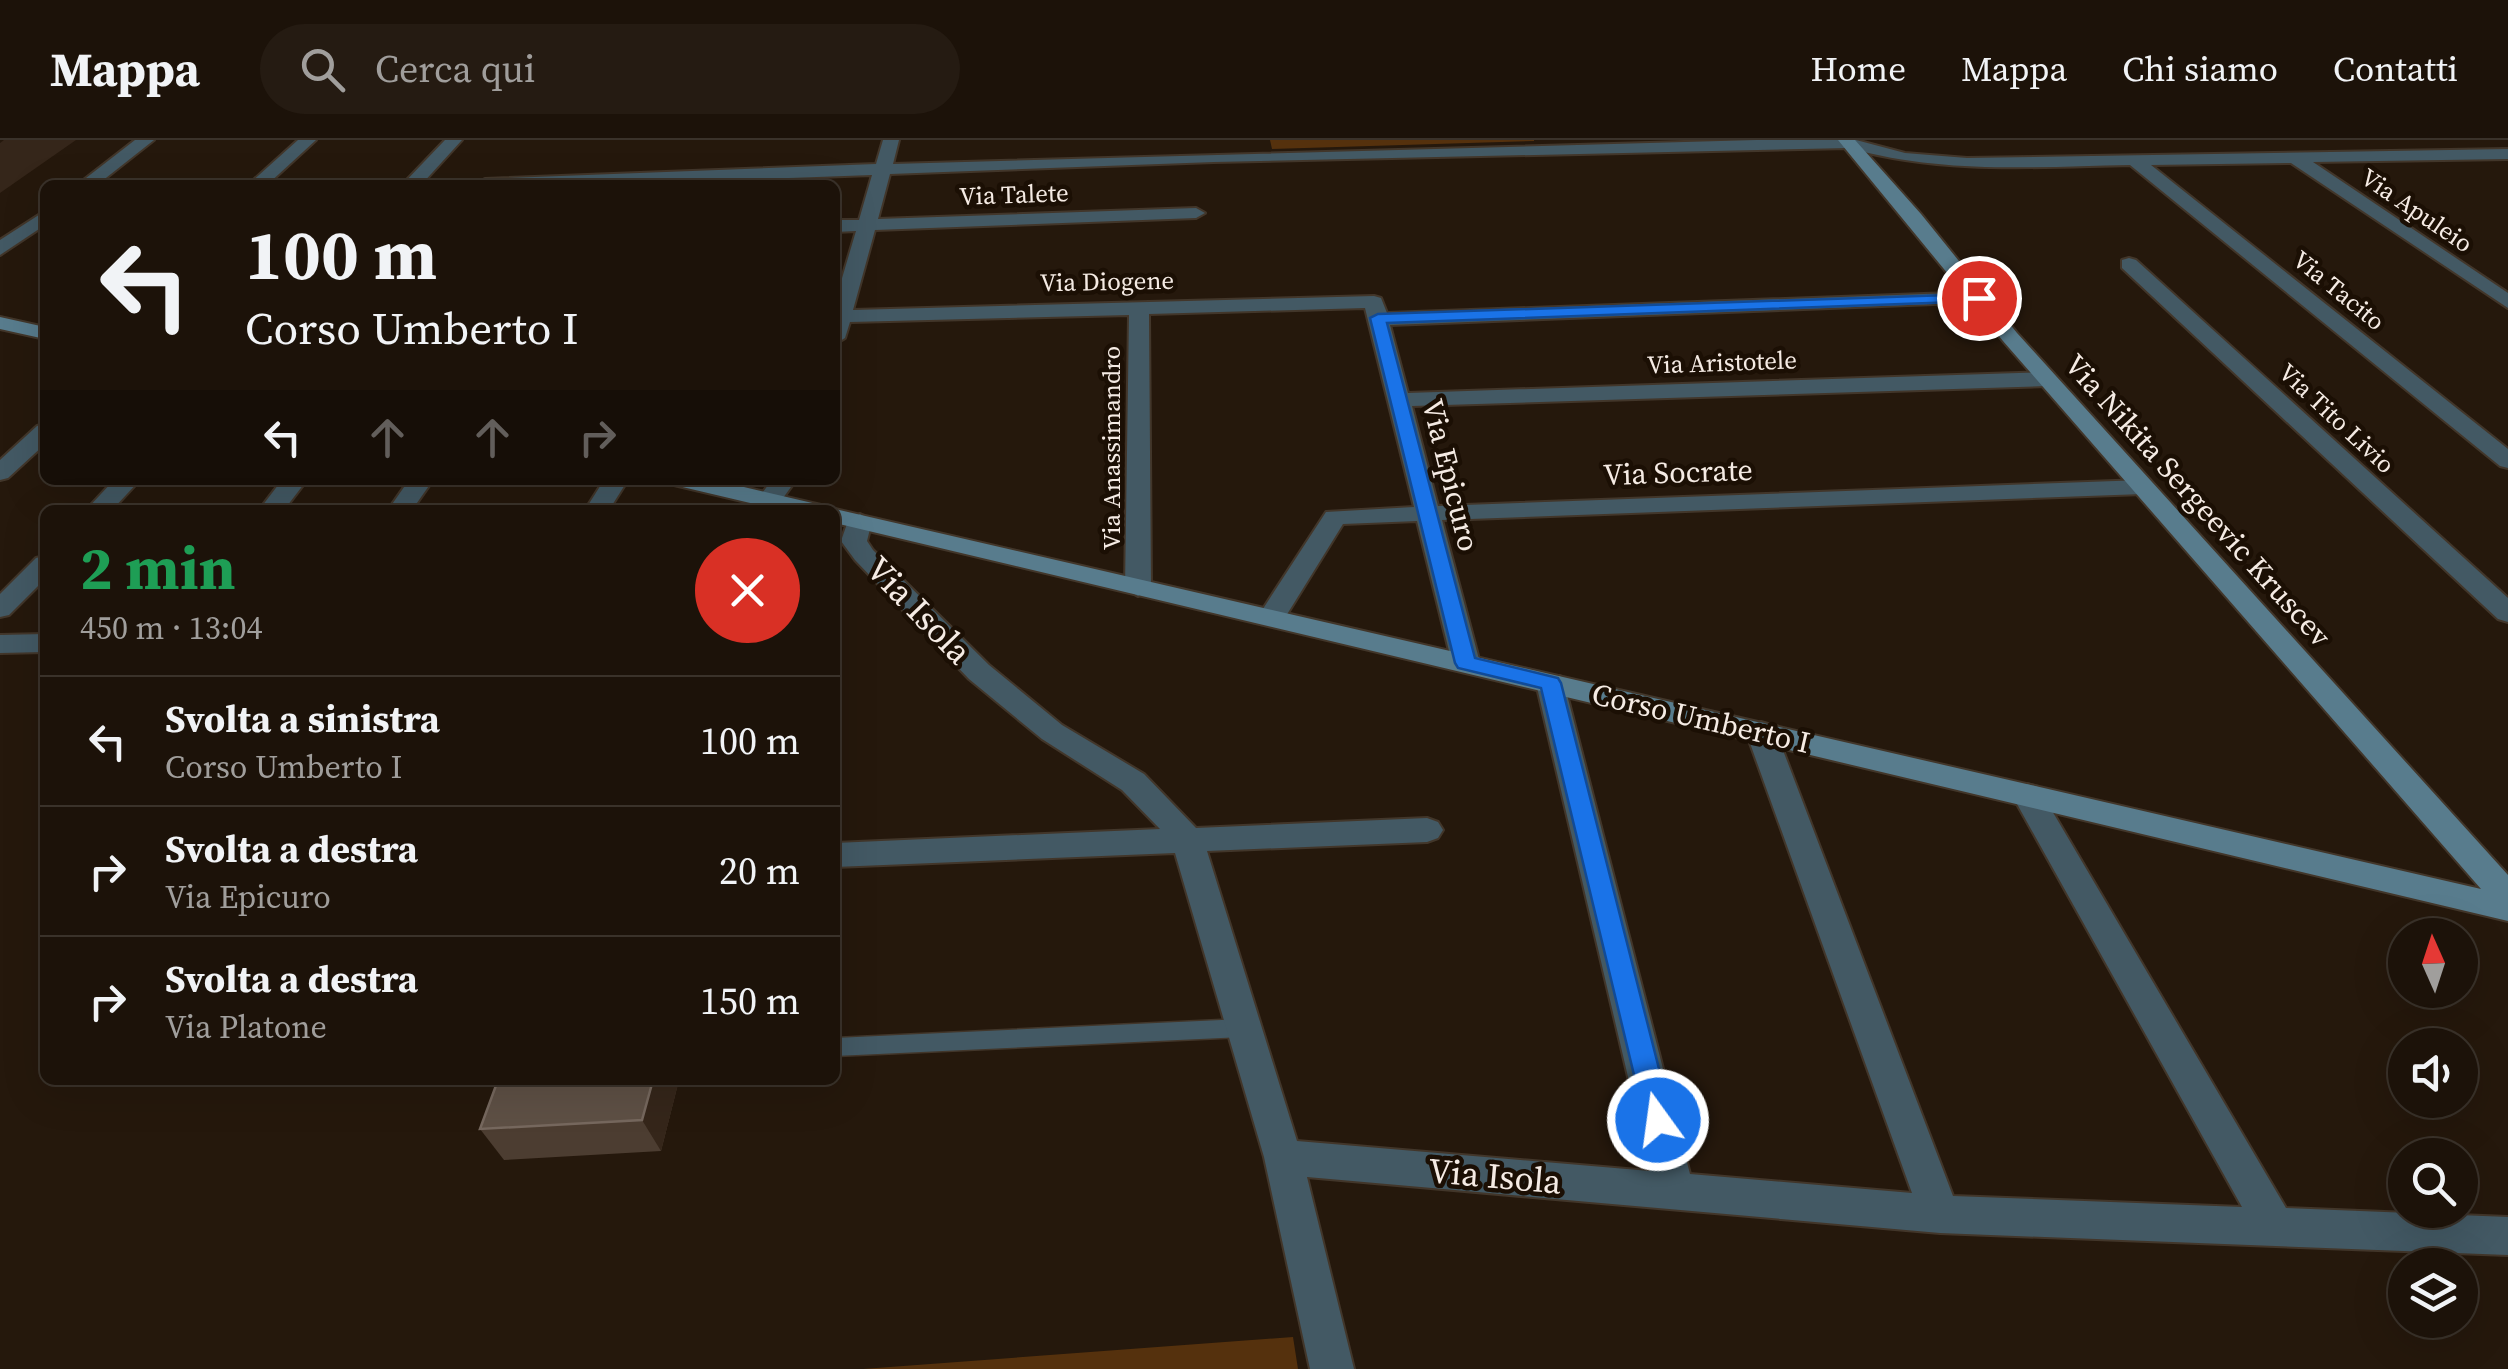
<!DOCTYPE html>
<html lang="it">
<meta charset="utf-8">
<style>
body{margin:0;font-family:"Source Serif 4",serif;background:#251b12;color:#f1f3f6;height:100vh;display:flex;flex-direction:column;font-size:38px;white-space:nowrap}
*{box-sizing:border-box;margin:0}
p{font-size:32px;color:#a09e9c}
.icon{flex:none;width:55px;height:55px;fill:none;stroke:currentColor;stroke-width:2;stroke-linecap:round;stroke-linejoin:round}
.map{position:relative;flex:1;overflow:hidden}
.panel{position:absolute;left:40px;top:365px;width:800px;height:580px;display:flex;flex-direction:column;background:#1c1209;border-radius:15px;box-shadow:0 10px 40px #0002,0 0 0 2px #3a322a}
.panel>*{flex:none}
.banner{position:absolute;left:40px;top:40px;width:800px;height:305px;border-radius:15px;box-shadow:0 10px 40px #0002,0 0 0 2px #3a322a;background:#1c1209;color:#f1f3f6;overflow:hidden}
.needle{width:65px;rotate:357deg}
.fabs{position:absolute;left:2388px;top:778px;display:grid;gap:20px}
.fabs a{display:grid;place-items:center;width:90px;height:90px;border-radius:50%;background:#1c1209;box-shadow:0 10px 40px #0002,0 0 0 2px #3a322a;font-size:50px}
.pin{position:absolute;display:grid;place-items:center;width:85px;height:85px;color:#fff;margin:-42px;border:5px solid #fff;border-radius:50%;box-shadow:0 2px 10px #0007}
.me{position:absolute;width:110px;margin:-55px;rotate:346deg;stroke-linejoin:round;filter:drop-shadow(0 0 8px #0008)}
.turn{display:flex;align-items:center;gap:35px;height:210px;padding:0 40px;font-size:45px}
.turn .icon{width:130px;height:130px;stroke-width:2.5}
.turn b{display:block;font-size:70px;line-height:85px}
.lanes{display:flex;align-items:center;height:95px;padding:0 40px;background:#0003;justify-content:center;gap:50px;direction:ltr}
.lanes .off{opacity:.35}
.round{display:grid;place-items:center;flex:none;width:105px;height:105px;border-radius:52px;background:#251b12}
.headline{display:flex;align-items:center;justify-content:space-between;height:170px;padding:0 40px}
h1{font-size:60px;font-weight:700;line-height:75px;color:#1e9e55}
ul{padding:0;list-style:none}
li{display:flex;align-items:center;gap:30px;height:130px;padding:0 40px;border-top:2px solid #3a322a}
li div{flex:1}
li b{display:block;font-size:38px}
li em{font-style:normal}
header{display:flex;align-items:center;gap:60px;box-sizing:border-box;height:140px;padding:0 50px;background:#1c1209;border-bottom:2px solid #3a322a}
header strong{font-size:48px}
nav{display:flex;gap:55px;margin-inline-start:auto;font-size:35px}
.search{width:700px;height:90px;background:#251b12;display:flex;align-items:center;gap:25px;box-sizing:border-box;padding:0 35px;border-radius:55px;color:#a09e9c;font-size:38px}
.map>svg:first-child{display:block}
</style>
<header>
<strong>Mappa</strong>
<div class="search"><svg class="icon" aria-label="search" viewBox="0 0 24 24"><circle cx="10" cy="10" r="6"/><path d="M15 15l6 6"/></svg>Cerca qui</div>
<nav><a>Home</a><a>Mappa</a><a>Chi siamo</a><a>Contatti</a></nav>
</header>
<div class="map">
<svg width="2508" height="1229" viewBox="0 0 2508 1229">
<rect width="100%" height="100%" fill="#25180c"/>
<!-- green -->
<path fill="#55310d" d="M1270,0H1534V1L1272,9Z
M1293,1197L1298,1229H863Z"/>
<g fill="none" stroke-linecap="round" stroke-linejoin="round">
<defs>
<path id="lane" d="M1243,879L1250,882L1253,888L1250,894L1243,897L835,916V898Z"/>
<path id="street" d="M135,0H154L97,45H77Z
M298,0H316L267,45H248Z
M445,0H462L421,45H402Z
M883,0H899L893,24L1756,0H1856L1905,13L1967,18L2508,9V19L2313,22L2508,153V168L2291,23L2151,25L2508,309V328L2500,326L2130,25C2031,27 1944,34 1848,8L1214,22L890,34L878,79L1196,68L1205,73L1196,78L875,90L853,170L1374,156L1381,158L1387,173L1979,152L1986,154V162L1390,185L1408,253L2047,232L2058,239L2047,246L1412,266L1438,366L2143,340L2155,347L2143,354L1442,380L1480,523L1476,530H1456L1452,523L1417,381L1343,384L1281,484H1261L1257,478L1326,372L1414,367L1365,168L1149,174L1151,448L1138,456L1125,448L1129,175L850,182L845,198L835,204V162L856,91L835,92V80H859L872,35L600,45L476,44L485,39L876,24Z
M45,71V85L0,115V100Z
M2129,118L2136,120L2508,458V482L2498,479L2122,128V120Z
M45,284V304L8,338L0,340V320L37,286Z
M114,340H140L112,370H86Z
M282,340H307L284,370H259Z
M409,340H433L412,370H388Z
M604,340H628L609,370H585Z
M772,340H796L778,365H760L757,360Z
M860,374L872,381L867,401L873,410L989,525L1062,585L1144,634L1196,688L1427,678L1438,682L1443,690L1438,698L1427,702L1207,711L1297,1001L1650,1031L1536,543L1540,536H1560L1564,543L1690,1034L1912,1053L1746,592L1751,585L1761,582L1771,585L1776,592L1953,1056L2242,1067L2012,655L2016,647L2027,644L2038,647L2286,1068L2508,1077V1115L1940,1093L1307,1037L1354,1229H1310L1264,1017L1175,713L835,727V703L1160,689L1122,650L1042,599L969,539L855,420L841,401L848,381Z
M45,416V439L9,475L0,477V454L36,418Z
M45,494V512L0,513V495Z"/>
<path id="secondary" d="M1838,0H1855L1921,74L2017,193L2508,735V781L835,383V370H829L835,369L2481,749L2003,201Z
M0,177L45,187V199L0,189Z
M671,340H714L821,365L824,370H780L674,345Z"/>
</defs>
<!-- lane casing -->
<use href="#lane" stroke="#42362a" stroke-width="3"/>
<!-- street casing -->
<use href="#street" stroke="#42362a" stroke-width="4"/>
<!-- secondary casing -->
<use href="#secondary" stroke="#42362a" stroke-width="4"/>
<!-- lane -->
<use href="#lane" fill="#435964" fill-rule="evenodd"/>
<!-- street -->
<use href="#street" fill="#435964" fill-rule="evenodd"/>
<!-- secondary -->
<use href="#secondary" fill="#587c8d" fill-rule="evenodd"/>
</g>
<!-- wall -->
<path fill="#4c3d31" d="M498,940H679L661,1011L504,1020L480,989Z"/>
<!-- shaded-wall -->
<path fill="#35261a" d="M4,0H76L0,53V3Z
M653,940H679L661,1011L642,980Z"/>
<!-- building -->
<path fill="#5e5045" stroke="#76685e" stroke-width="2.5" d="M498,940H653L642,980L480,989Z"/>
<!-- route -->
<path fill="#1a73e8" stroke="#114b97" stroke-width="2.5" d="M1979,154L1986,158L1984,161L1387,183L1475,518L1558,538L1561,543L1672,980L1668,989L1658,993L1647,989L1541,548L1458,528L1455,523L1370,178L1378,174Z"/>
<g text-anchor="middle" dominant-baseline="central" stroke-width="9" stroke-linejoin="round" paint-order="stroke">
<!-- far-street labels -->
<g font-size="25" fill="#f5ebe4" stroke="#1b0f04">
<text transform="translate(1014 54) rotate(-2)">Via Talete</text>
<text transform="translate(2417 70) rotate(34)">Via Apuleio</text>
<text transform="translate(1107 141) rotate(-1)">Via Diogene</text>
<text transform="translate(2339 150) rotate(39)">Via Tacito</text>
<text transform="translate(1722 222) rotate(-2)">Via Aristotele</text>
<text transform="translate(2337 278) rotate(43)">Via Tito Livio</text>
<text transform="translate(1111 308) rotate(-90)">Via Anassimandro</text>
</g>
<!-- street labels -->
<g font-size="30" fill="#f5ebe4" stroke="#1b0f04">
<text transform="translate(1678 332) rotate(-2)">Via Socrate</text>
<text transform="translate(1451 335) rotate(76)">Via Epicuro</text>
<text transform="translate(2198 360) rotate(48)">Via Nikita Sergeevic Kruscev</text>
<text transform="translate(1701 578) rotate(13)">Corso Umberto I</text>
</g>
<!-- near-street labels -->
<g font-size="35" fill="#f5ebe4" stroke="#1b0f04">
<text transform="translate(919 470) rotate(46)">Via Isola</text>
<text transform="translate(1495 1036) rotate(5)">Via Isola</text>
</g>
</g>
</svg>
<div class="fabs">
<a><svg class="needle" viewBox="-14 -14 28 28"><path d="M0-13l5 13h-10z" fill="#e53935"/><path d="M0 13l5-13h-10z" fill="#a09e9c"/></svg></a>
<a><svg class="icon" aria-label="sound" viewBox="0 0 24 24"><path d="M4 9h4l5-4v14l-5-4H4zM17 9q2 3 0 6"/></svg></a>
<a><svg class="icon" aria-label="search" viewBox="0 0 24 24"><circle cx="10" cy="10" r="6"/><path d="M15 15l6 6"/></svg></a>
<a><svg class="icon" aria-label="layers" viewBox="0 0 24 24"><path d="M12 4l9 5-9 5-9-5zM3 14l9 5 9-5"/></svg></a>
</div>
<div class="pin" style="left:1979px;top:158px;background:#d93025"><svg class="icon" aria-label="arrive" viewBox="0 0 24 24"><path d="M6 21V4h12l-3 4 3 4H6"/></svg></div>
<svg class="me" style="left:1658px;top:980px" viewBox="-20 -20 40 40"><circle r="17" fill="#1a73e8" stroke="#fff" stroke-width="3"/><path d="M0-11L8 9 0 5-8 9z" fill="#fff"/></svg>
<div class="banner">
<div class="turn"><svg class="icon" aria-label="left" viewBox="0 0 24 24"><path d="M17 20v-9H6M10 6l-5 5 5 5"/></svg><div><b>100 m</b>Corso Umberto I</div></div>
<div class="lanes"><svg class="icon" aria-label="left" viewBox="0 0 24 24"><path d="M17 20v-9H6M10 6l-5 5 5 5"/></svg><svg class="icon off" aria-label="ahead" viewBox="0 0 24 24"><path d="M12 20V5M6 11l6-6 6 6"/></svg><svg class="icon off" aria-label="ahead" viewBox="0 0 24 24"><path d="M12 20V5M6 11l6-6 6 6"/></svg><svg class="icon off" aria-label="right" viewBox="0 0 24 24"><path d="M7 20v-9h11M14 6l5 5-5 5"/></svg></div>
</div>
<section class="panel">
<div class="headline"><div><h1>2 min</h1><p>450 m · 13:04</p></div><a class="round" style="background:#d93025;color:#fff"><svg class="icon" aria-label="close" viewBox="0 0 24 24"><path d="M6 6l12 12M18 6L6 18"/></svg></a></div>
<ul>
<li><svg class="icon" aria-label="left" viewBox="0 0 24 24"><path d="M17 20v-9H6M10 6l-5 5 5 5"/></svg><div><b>Svolta a sinistra</b><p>Corso Umberto I</p></div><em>100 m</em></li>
<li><svg class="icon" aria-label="right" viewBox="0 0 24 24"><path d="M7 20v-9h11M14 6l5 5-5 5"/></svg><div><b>Svolta a destra</b><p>Via Epicuro</p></div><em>20 m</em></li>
<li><svg class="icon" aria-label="right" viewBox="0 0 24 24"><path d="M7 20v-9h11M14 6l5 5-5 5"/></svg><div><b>Svolta a destra</b><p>Via Platone</p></div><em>150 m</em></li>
</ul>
</section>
</div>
